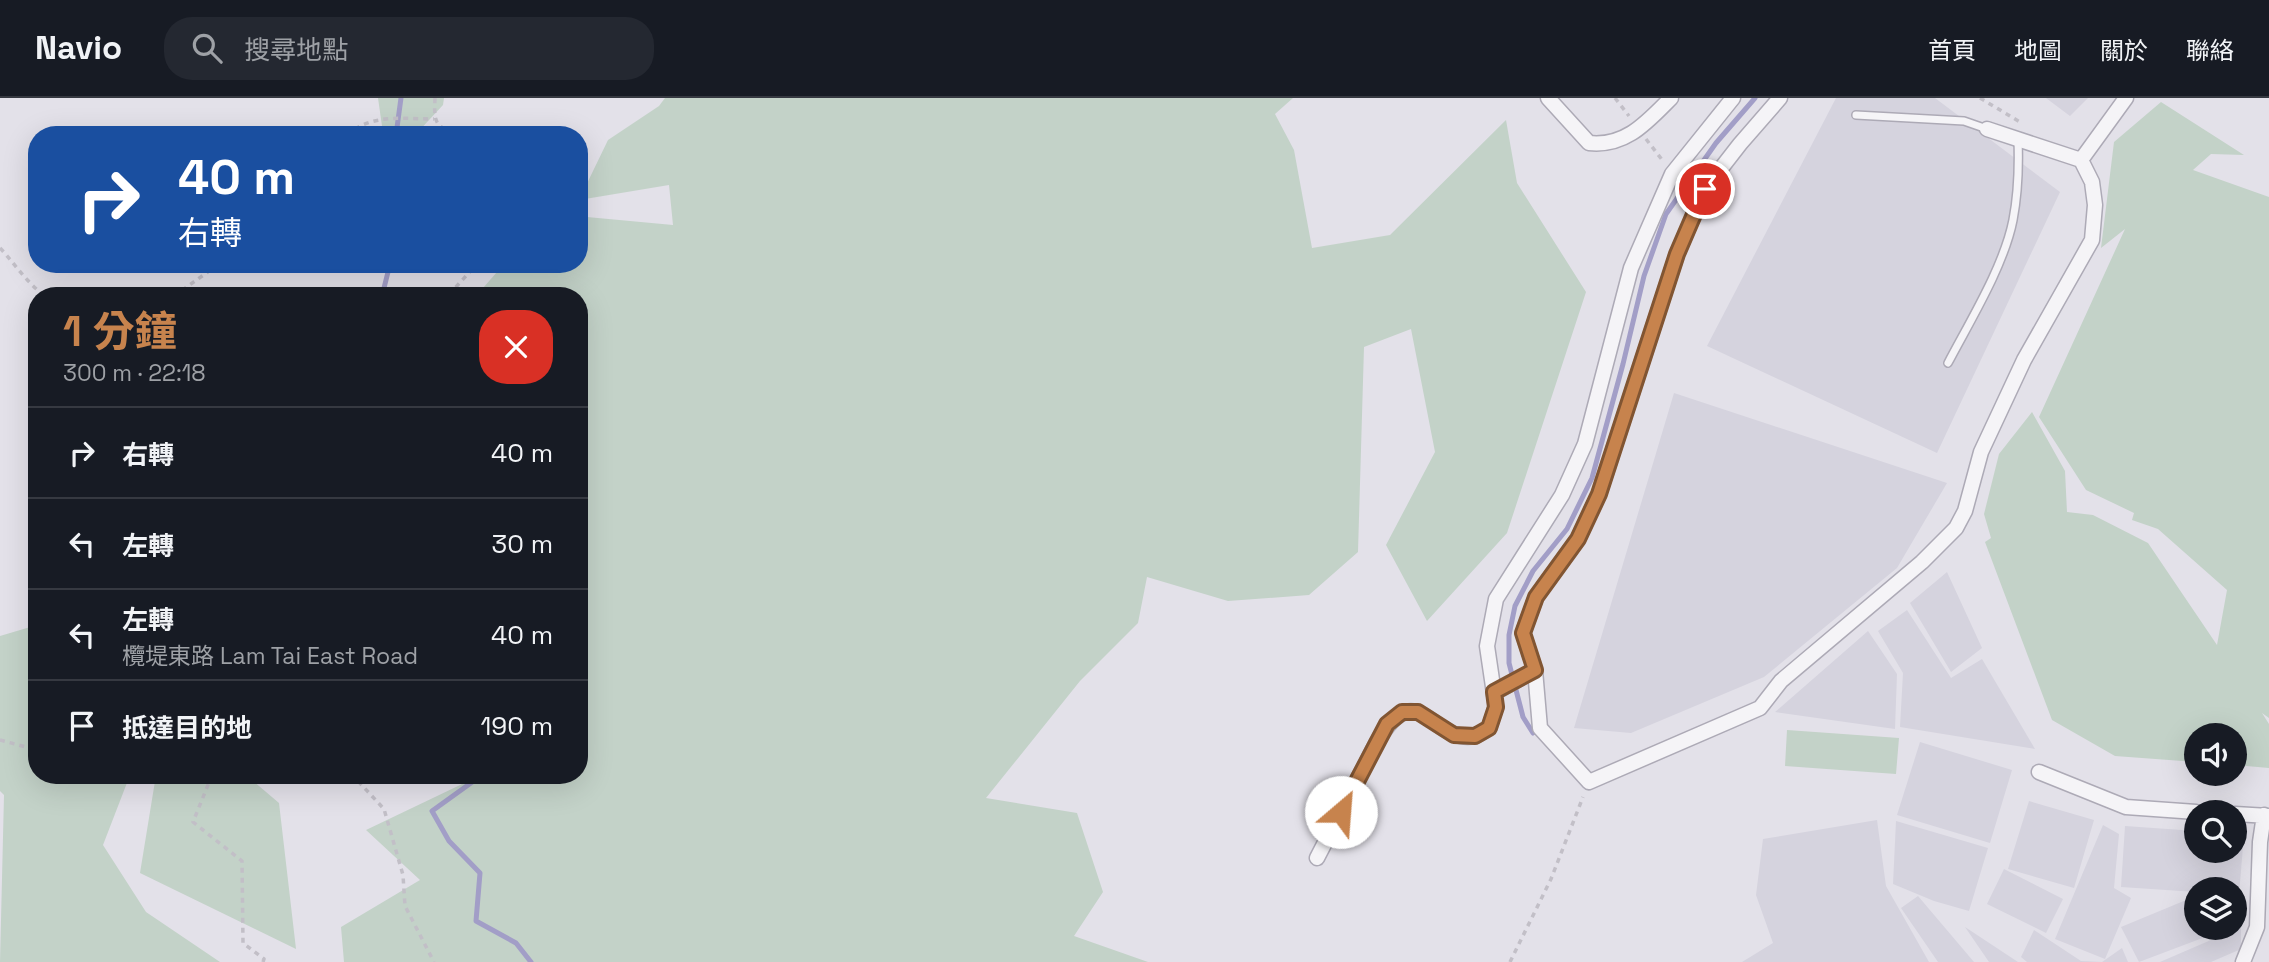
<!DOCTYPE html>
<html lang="zh-TW">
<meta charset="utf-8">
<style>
body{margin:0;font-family:"Space Grotesk","Noto Sans TC",sans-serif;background:#242831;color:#f1f3f6;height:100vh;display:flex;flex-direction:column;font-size:26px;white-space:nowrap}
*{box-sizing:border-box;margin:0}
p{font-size:23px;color:#9ea1a6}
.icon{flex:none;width:38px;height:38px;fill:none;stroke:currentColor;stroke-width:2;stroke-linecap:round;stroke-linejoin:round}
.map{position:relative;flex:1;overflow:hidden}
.panel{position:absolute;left:28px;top:189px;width:560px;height:497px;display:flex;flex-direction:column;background:#171b24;border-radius:28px;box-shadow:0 7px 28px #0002}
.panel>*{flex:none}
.guide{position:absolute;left:28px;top:28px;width:560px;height:147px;border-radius:28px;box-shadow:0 7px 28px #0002;background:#1a4fa0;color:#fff;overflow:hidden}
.controls{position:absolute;left:2184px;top:625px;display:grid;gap:14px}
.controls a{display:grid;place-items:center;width:63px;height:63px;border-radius:50%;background:#171b24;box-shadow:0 7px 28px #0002;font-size:35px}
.pin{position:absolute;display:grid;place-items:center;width:60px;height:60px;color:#fff;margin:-30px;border:4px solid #fff;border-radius:50%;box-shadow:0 2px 7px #0007}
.me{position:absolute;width:77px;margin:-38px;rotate:27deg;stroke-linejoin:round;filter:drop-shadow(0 0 5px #0008)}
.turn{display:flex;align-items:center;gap:24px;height:147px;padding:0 35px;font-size:32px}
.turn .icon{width:91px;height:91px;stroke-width:2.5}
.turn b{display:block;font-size:49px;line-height:60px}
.round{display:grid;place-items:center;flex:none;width:74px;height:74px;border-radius:28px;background:#242831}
.headline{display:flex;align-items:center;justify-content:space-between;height:119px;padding:0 35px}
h1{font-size:42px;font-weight:700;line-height:52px;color:#c7834d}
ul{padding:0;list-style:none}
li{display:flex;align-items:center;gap:21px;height:91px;padding:0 35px;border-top:2px solid #363941}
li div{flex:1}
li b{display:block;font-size:26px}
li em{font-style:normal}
header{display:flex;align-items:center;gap:42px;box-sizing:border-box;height:98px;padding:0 35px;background:#171b24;border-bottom:2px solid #363941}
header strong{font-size:33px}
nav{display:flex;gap:38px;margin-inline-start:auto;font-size:24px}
.search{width:490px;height:63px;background:#242831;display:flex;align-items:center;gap:18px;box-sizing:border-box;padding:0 24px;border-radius:28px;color:#9ea1a6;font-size:26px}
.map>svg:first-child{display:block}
</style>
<header>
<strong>Navio</strong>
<div class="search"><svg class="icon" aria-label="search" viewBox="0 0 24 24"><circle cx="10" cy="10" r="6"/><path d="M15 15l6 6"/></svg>搜尋地點</div>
<nav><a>首頁</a><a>地圖</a><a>關於</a><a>聯絡</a></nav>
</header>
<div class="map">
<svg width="2269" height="864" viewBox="0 0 2269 864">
<rect width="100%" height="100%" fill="#e3e1e9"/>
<!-- built -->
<path fill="#d5d3de" d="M1836,0H1935L2060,94L1937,355L1707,248Z
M2046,0H2088L2070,18Z
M1674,295L1947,385L1897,470L1764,579L1631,635L1574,630Z
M1947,474L1982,550L1951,574L1910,505Z
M1907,512L1951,580L1982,561L2035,651L1900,629L1903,575L1878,533Z
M1868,533L1897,576L1895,631L1775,614Z
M1920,644L2012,672L1990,745L1897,717Z
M2029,703L2094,722L2074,790L2008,771Z
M1877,722L1886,788L1929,864H1742L1773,845L1756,797L1763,741Z
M1896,723L1988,750L1969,813L1934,803L1893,786Z
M2103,727L2119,736L2114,790L2131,800L2105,861L2055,841Z
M2125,728L2196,733V752H2235V735L2244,736L2239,797L2235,796V791H2196V794L2121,789Z
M2004,771L2063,801L2046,835L1987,806Z
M1918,798L1974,864H1938L1901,810Z
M2191,800H2196V830H2229L2139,864L2121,829Z
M1965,829L2018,864H1989Z
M2241,829V851L2211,864H2160Z
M2034,832L2081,863L2102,864L2122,850L2128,864H2027L2021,859Z"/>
<!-- green -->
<path fill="#c3d2c8" d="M378,0H444L443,7L416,36L383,35Z
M665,0H1293L1275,16L1294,52L1312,150L1390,137L1506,22L1517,85L1586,194L1507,435L1427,523L1386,447L1435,354L1411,231L1364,249L1358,454L1309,497L1228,503L1147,479L1138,525L1080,583L986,700L1077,715L1103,794L1074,838L1148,864H344L341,829L420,782L366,732L481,677H579V198H476L504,166H579V120L587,119L673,127L669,87L579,102L608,42L659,8Z
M2161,4L2244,57L2211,56L2193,72L2269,99V620L2262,615L2269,626V670L2235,667V637H2196V664L2115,658L2052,622L1985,444L1991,440L1984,416L1999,356L2032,314L2065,373L2067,414L2093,417L2148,445L2217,547L2227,492L2158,431L2132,422L2134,415L2086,392L2039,319L2125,131L2101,150L2114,44Z
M37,527V677H130L103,747L146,814L220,864H0L4,697L0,693V538Z
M1787,632L1899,640L1896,676L1785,668Z
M156,677H246L279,705L296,851L140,775Z"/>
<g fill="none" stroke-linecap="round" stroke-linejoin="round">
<!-- stream -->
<path stroke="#a29ec7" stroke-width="5" d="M396,37L401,0
M382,198L390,166
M1533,635L1523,619L1509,565V537L1515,508L1533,473L1567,431L1592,380L1623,266L1644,178L1666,116L1716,45L1755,0
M482,677L432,713L449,743L480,775L476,823L516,845L531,864"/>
<defs>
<path id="service" d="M1856,17L1964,23L1987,31
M1948,265C1970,223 2004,168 2013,122C2018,96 2019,69 2018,42"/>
<path id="minor" d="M1548,0L1589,45C1626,49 1647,24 1671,0
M1780,0L1740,46L1705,91L1677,156L1599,396L1578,441L1536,499L1523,535L1535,572L1540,630L1589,684L1760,610L1781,583L1922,464L1956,430L1965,413L1981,354L2024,262L2092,142L2095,107L2092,84L2081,62L1987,31
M2081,62L2126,0
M1494,595L1535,572
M2039,674L2126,709L2196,714
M2235,716L2269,718
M1317,760L1377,644C1418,574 1432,647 1475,638C1479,637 1485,632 1489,630L1496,609L1487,548L1496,501L1562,397L1585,346L1631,170L1672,76L1733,0
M2243,864L2257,829L2260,744L2264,717"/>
</defs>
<!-- service casing -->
<use href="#service" stroke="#adaab6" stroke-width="10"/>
<!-- minor casing -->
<use href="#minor" stroke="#adaab6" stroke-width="17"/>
<!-- path -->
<path stroke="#c2bfc7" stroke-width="3.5" stroke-dasharray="5 5" stroke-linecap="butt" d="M435,0C434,24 434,27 456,37
M1615,0L1629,18
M1980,0L2020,24
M347,37C373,15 403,21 434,21
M1646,41L1663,63
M0,150C16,167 26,184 45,198
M174,198L219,166
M451,198L455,190L477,166
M0,642L37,652
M212,677L193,724L242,763L243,845L264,861L263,864
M250,677L260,682H357L384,711L403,777L405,808L434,864
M1510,864L1551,781L1583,699"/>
<!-- service -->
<use href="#service" stroke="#f5f4f7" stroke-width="7"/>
<!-- minor -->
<use href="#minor" stroke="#f5f4f7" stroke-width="14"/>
</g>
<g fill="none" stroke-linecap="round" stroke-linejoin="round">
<defs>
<path id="route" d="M1341,714L1387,626L1402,614H1418L1454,637L1475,638L1489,630L1496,609L1494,594L1535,572L1523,535L1536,499L1578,441L1599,396L1677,156L1705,91"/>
</defs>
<!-- route casing -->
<use href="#route" stroke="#815532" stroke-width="18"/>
<!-- route -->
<use href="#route" stroke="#c7834d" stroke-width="12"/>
</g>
</svg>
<div class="controls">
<a><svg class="icon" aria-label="sound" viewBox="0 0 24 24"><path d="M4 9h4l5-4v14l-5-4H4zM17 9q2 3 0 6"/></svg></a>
<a><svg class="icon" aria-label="search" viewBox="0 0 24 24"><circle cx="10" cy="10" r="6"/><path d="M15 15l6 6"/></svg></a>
<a><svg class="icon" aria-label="layers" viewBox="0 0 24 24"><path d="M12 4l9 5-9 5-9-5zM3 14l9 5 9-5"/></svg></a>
</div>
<div class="pin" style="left:1705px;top:91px;background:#d93025"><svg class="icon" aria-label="arrive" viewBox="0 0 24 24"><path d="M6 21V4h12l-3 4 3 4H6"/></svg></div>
<svg class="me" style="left:1341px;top:714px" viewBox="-20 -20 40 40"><circle r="19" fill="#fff"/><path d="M0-13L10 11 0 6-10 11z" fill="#c7834d"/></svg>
<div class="guide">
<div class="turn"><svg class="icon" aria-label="right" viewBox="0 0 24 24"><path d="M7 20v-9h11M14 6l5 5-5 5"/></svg><div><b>40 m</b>右轉</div></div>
</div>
<section class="panel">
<div class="headline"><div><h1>1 分鐘</h1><p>300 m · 22:18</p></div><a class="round" style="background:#d93025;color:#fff"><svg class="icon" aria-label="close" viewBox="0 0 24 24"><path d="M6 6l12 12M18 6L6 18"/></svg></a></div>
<ul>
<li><svg class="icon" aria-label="right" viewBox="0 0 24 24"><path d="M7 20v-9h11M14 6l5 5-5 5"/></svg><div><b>右轉</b></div><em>40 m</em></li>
<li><svg class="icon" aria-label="left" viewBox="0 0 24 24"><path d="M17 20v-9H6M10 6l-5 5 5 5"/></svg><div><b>左轉</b></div><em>30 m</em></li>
<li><svg class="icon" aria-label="left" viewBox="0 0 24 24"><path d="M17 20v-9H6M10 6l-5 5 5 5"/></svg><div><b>左轉</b><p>欖堤東路 Lam Tai East Road</p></div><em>40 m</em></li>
<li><svg class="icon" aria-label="arrive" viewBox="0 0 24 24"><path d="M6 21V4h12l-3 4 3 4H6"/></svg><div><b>抵達目的地</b></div><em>190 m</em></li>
</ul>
</section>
</div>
